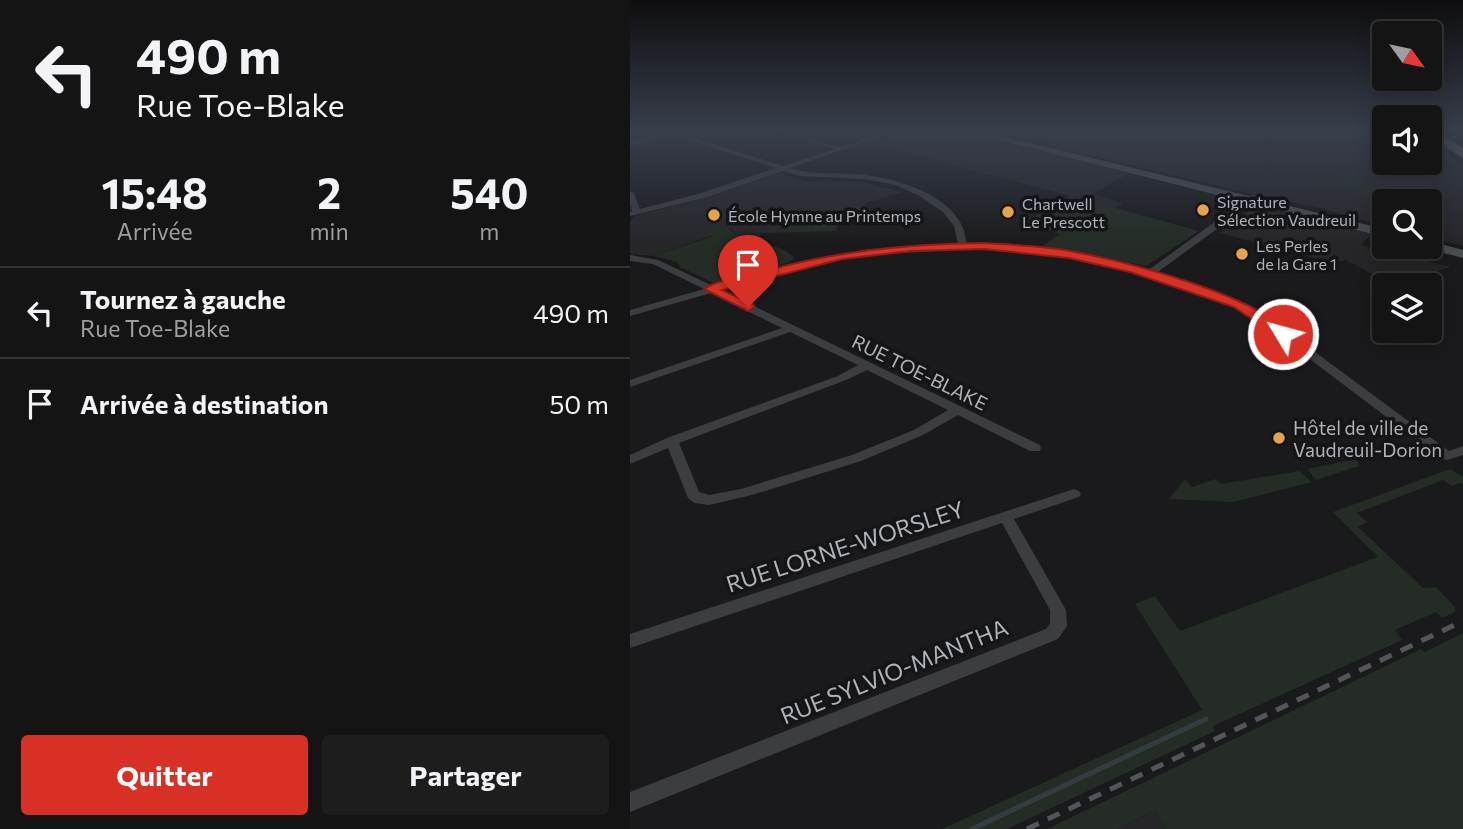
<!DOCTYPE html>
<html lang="fr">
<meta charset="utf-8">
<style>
body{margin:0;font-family:Commissioner,sans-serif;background:#1d1d1e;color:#f1f3f6;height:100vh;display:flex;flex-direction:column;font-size:26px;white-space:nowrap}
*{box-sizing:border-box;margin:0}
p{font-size:23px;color:#9d9ea0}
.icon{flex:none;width:38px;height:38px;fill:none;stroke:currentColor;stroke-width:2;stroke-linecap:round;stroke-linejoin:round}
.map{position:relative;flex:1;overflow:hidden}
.sheet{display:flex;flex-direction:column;background:#141415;width:630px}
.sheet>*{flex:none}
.banner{background:#141415;color:#f1f3f6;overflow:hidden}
.needle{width:46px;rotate:123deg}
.buttons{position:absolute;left:742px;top:21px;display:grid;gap:14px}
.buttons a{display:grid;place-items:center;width:70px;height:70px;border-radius:7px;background:#141415;box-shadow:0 4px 18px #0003,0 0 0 2px #333334;font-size:35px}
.pin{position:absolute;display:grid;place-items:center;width:60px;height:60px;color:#fff;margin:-72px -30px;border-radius:50% 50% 50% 0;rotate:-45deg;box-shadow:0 0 7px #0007}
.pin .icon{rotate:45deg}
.me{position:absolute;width:77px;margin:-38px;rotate:307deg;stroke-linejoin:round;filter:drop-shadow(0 0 5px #0008)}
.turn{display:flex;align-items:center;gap:24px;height:147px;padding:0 21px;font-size:32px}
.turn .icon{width:91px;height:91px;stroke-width:2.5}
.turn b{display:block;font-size:49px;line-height:60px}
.eta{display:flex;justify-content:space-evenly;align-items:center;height:119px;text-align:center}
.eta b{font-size:42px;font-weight:700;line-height:49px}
.primary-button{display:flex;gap:14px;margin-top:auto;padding:14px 21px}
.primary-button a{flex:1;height:80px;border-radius:7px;background:#d93025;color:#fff;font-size:28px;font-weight:700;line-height:80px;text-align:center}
.primary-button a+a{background:#1d1d1e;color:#f1f3f6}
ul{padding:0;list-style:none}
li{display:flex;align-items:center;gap:21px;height:91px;padding:0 21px;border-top:2px solid #333334}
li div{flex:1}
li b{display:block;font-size:26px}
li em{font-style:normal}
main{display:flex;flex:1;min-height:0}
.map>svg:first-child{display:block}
</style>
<main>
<section class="sheet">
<div class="banner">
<div class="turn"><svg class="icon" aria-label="left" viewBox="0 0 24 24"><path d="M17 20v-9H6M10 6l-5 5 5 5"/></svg><div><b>490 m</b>Rue Toe-Blake</div></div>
</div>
<div class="eta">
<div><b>15:48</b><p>Arrivée</p></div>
<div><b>2</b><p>min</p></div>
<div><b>540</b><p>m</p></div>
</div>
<ul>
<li><svg class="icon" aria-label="left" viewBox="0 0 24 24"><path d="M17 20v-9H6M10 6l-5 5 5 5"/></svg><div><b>Tournez à gauche</b><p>Rue Toe-Blake</p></div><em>490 m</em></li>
<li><svg class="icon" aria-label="arrive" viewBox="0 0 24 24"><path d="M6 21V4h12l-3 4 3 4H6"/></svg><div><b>Arrivée à destination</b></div><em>50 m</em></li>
</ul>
<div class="primary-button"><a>Quitter</a><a>Partager</a></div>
</section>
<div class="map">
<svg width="833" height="829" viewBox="0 0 833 829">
<rect width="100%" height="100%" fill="#1a1a1c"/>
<!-- built -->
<path fill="#262629" d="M276,130H326L500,173L462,194L493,203L486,208L239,143Z
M356,130H754V163H800V142L833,165V246L800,237V201H754V226L695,209L605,190Z
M149,173L175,181L233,182L273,192L236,203L232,219L211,220L206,231L107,234L100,229L24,256L0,254V223L5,216L64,201Z
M624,207H631L741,234L731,245L821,267L760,284L716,260L701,263L590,233Z
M526,810L536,829H487Z"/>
<!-- green -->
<path fill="#242c25" d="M716,172L736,175L735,177L758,194L750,195L677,179L704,177Z
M442,196L569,231L516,266L412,246L430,234L393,222Z
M210,208L204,230L155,232L164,210Z
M92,226L107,234H130L129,239L132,241L154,250L165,258L157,263L84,283L50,267L47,262L24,256L83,236L76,231Z
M727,459L729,466L686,480L677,469Z
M820,469L833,477V484L830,483L822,486L813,480L727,513L737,522L728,527L793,588L806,587L825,607V612L812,618L806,612L765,630L772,640L583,726L585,731L377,829H312L572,710L505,604L525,596L550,631L748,557L703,512Z
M670,471L681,482L604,502L539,499L555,479L562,487L586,479L591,484Z
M833,633V829H536L526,810L487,829H417L791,649L795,652Z"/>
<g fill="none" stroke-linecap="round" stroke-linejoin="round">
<!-- stream -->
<path stroke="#333c41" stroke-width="5" d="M342,829L576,719"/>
<!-- street -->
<path fill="#3b3d41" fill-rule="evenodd" d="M143,130C166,130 187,144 209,146C225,147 249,130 269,130L160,168C184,176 210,172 236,175C268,179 320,195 333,228C335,233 335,239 337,244L439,251L517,271L622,195H628V199L525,274L597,296L624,307L819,451L833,446V455L817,460L812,459L616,311L591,300L501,272L439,257L343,249L240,255L157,270L91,290L410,445L411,448L410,451H400L328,415L293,435L231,461L122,495L79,505L64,503L58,498L38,448L0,464V455L37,438L208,376L228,365L160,332L0,387V380L152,328L81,293L0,316V310L74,289L23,264L0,261V255L28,260L83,286L156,265L240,249L328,244L324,226L313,212L288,195L265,185L235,179L170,176L153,171L74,198L0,216V212L2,211L0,204V191L4,193L10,209L68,194L146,168L43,135L0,146V142L43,131L153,166L205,149ZM237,370L318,410L284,430L222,455L111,489L79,495L69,492L49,443L216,380Z
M444,489L449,491L451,494L449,497L384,519L436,610L437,626L428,639L0,812V792L416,629L420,624V610L372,523L0,648V634Z"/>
<!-- secondary -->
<path fill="#494c50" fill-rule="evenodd" d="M329,130H347L754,229V237Z
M800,241L833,250V258L795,248L800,247Z"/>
<!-- highway -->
<path fill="#686b71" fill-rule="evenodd" d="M800,130H806L833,148V158L800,137Z"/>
<!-- rail -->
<path stroke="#525559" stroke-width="5" stroke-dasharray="13 10" stroke-linecap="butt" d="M397,829L833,621"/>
</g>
<!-- sky -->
<linearGradient id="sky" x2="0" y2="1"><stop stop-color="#0e0e0f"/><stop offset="0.53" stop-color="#383e4b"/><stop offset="1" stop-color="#383e4b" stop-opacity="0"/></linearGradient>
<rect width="833" height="246" fill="url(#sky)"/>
<!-- route -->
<path fill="#d93025" stroke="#8d1f18" stroke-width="2" d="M354,243C383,245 412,246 440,251C494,261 624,294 660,334L658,337H648L604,307L500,272L439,258L354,249L281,251L212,259L92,290L123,304L125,307L118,311L74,289C85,281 106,278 120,275C199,252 272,244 354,243Z"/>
<!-- markers -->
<g fill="#e3a44b" stroke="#151517" stroke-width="2.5">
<circle cx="573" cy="210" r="7"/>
<circle cx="378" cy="212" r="7"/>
<circle cx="84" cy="215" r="7"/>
<circle cx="612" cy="254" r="7"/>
<circle cx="649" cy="438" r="7"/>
</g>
<g text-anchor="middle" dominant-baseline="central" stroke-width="7" stroke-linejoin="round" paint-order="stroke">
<!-- far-poi labels -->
<g font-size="16" fill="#aeb2ba" stroke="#151517" text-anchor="start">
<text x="587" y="201">Signature<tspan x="587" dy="18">Sélection Vaudreuil</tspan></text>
<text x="392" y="203">Chartwell<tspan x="392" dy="18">Le Prescott</tspan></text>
<text x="98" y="215">École Hymne au Printemps</text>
<text x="626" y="245">Les Perles<tspan x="626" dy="18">de la Gare 1</tspan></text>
</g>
<!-- street labels -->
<g font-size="19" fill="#aeb2ba" stroke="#151517">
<text transform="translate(290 372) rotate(26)">RUE TOE-BLAKE</text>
</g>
<!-- poi labels -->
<g font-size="19" fill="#aeb2ba" stroke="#151517" text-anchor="start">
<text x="663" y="427">Hôtel de ville de<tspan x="663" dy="22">Vaudreuil-Dorion</tspan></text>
</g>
<!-- near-street labels -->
<g font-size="23" fill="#aeb2ba" stroke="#151517">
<text transform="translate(215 546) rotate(-18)">RUE LORNE-WORSLEY</text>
<text transform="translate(264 671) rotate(-22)">RUE SYLVIO-MANTHA</text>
</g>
</g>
</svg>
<div class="buttons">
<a><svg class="needle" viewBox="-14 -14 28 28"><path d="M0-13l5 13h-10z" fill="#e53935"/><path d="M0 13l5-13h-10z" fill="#9d9ea0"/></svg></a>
<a><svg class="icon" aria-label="sound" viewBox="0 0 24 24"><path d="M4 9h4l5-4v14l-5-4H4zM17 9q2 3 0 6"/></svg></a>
<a><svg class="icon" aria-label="search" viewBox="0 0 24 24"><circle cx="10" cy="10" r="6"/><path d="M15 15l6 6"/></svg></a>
<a><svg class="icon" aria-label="layers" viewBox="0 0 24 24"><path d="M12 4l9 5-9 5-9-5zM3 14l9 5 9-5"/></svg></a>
</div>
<div class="pin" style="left:118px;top:307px;background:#d93025"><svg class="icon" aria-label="arrive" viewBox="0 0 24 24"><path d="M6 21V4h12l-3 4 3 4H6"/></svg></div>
<svg class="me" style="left:653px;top:334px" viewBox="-20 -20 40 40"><circle r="17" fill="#d93025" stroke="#fff" stroke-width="3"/><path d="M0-11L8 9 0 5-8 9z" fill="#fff"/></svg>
</div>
</main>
